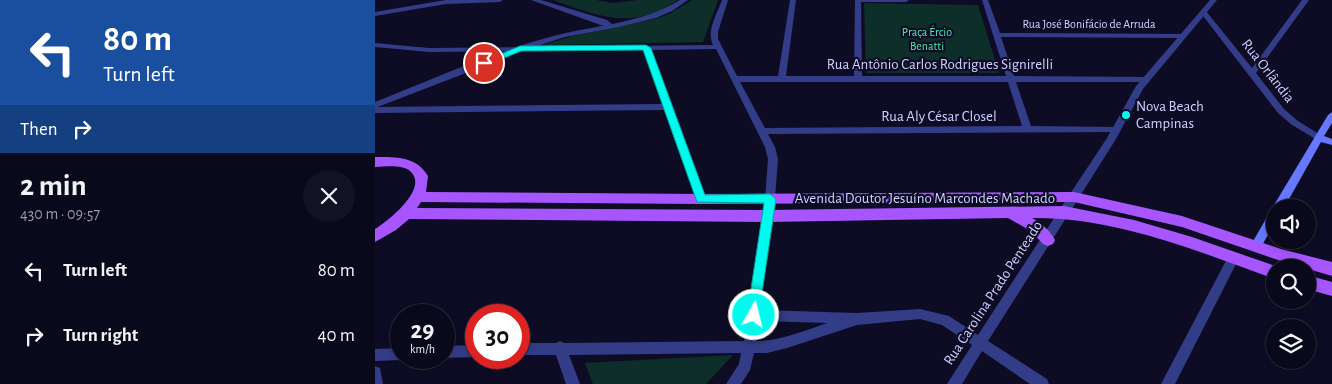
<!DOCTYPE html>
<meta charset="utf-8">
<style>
body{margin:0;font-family:"Alegreya Sans",sans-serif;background:#131224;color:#f1f3f6;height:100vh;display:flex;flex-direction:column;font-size:19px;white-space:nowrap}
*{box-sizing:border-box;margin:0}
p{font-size:16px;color:#999aa3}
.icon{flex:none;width:28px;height:28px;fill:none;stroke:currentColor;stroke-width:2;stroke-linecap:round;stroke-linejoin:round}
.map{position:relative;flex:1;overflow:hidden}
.sheet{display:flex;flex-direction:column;background:#0a091b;width:375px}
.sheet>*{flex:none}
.hud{background:#1a4fa0;color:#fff;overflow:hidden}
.buttons{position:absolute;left:891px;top:199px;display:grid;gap:10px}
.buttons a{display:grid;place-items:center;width:50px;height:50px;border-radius:50%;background:#0a091b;box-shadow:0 2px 8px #0003,0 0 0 1px #2a2a3a;font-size:25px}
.speed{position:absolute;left:15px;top:304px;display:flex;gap:10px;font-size:25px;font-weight:700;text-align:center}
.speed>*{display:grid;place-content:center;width:65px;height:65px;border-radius:50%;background:#0a091b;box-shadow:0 2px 8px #0003,0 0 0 1px #2a2a3a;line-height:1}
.speed small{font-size:12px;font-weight:400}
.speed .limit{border:8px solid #d22;background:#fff;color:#111}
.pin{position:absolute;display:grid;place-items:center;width:42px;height:42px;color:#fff;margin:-21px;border:2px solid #fff;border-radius:50%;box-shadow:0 1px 5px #0007}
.me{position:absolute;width:55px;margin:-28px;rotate:8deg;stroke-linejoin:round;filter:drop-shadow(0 0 4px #0008)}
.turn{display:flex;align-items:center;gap:18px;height:105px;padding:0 20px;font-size:22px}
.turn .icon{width:65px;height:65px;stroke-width:2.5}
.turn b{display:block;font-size:35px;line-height:42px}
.then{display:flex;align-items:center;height:48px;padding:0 20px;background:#0003;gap:10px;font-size:19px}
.round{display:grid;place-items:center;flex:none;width:52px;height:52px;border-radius:26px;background:#131224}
.summary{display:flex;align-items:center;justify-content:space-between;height:85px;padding:0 20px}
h1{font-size:30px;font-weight:700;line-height:38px}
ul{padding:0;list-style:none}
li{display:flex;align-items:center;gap:15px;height:65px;padding:0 20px}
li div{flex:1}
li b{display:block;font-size:19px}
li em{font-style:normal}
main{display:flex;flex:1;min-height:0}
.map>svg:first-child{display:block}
</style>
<main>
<section class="sheet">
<div class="hud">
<div class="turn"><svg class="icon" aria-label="left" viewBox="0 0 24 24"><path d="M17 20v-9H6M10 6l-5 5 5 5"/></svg><div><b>80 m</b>Turn left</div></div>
<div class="then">Then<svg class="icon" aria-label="right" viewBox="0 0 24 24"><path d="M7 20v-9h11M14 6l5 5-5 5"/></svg></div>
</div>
<div class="summary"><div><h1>2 min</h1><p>430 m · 09:57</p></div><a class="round"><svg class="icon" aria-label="close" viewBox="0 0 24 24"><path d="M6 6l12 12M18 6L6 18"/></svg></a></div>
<ul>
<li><svg class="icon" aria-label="left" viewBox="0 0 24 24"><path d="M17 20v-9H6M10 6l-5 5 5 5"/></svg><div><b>Turn left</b></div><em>80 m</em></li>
<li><svg class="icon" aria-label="right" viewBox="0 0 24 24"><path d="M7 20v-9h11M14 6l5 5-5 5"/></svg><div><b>Turn right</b></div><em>40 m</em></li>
</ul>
</section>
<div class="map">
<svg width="957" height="384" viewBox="0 0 957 384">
<rect width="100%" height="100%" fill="#0d0c24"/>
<!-- green -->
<path fill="#0e2e29" d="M178,0H221L238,3L262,0H303C257,31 225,17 178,0Z
M317,0H343L328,42L168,45L198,36L280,19L294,14Z
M489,3L603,5L624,73H491Z
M358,355L331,384H218L210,363Z"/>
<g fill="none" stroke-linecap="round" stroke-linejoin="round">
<!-- minor -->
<path fill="#333c87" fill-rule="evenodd" d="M71,0H128L125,2L71,4L0,16V12Z
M156,0H166L232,20L238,25L231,27Z
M347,0H353L343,32V39L362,76H403L415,0H421L411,76H479L480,0H534L531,2H486L487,76H631L607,0H613L625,33L810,34L811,36L807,38L626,37L639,76L774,77V81L771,82H641L656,126L744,127L745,129L741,132L393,134L400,147L403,159L400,199L385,310L482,313L545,309L574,316L603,335L685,209H693L694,212L693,215L613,341L672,379L674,384H655L607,351L587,384H572L597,345L567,325L545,319L482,325L412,348L392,353H379L375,370L366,384H351L364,364L366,353L194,355L205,384H191L181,355H144V343H181L185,341L189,343L369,341L390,199L393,159L390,147L341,49L276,50L331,199L330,202H322L321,199L289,110L0,113V107L287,104L268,50L54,52L0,47V43L54,48L338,45C331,31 342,14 347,0ZM365,82H633L647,126L390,128ZM384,321L452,323C429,331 405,341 381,341Z
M927,0H934L881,73L909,109L923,121L947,136L949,138L947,140L944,141L917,125L903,113L825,12L831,11L877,68Z
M858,253L862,255L864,258L800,384H786L854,255Z
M101,345V357L69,358H68L69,346Z
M26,348V358H30L26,360L0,361V349Z
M0,366L5,368L8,384H0Z"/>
<!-- tertiary -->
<path fill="#333c87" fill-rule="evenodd" d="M305,0H313L297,11L281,18L244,27L190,37L153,49L0,108V102C56,80 112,54 171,38C216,25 264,25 305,0Z
M835,0H842L768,89L741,139L693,215H685L684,212L685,209L732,138L761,86Z"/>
<!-- secondary -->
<path fill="#6678ff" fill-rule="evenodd" d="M957,112V123L949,136L957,139V145L946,142L909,208H900V222L885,249L881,250L877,249L876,246L877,243L896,210L899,209V205L953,115Z"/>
<!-- primary -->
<path fill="#a756ff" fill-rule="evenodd" d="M0,157C21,157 41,156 53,176L51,192L326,194L699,192L807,216L906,249L957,262V276L906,261L807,227L699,202L326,204L46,202L42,208L393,210L689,206L759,220L817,237L906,268H900V279C822,251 741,217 657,218C666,223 675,230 680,240L678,244L673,246L668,244L656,231L633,218L393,222L34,219L21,230L0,242V229C13,221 55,188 35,171C26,164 10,167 0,167Z
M932,275L957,282V296L932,289Z"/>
</g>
<!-- route -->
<path fill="#00faee" stroke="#00a29b" d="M271,45L276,48L330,195L395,194L401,199L383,320L379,322L374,320L372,315L389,203L322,202L268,50L146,51L112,65H106L104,63L145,46Z"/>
<!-- markers -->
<circle fill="#00faee" stroke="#0d0c24" stroke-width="2" cx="751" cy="115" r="5"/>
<g text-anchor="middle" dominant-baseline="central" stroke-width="4.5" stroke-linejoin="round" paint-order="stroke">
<!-- far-street labels -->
<g font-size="12" fill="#cfd0ff" stroke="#0d0c24">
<text x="714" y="24">Rua José Bonifácio de Arruda</text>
</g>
<!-- far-park labels -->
<g font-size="12" fill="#50e9ad" stroke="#0d0c24">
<text x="552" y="32">Praça Ércio<tspan x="552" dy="14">Benatti</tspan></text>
</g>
<!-- street labels -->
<g font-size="15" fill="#cfd0ff" stroke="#0d0c24">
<text x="565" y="64">Rua Antônio Carlos Rodrigues Signirelli</text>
<text transform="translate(893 71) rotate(52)">Rua Orlândia</text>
<text x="564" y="116">Rua Aly César Closel</text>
<text x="550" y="198">Avenida Doutor Jesuíno Marcondes Machado</text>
<text transform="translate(618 293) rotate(-57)">Rua Carolina Prado Penteado</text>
</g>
<!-- poi labels -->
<g font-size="15" fill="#cfd0ff" stroke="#0d0c24" text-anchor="start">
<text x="761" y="106">Nova Beach<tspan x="761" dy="17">Campinas</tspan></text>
</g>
</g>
</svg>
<div class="buttons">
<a><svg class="icon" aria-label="sound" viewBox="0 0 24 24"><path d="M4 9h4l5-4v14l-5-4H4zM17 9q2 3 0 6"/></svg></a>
<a><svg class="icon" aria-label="search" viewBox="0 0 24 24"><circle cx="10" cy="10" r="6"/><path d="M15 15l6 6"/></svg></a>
<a><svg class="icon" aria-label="layers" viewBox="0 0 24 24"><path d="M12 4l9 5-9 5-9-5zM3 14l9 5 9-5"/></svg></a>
</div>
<div class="speed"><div>29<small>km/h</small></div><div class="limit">30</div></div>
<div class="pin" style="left:109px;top:63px;background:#d93025"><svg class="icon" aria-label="arrive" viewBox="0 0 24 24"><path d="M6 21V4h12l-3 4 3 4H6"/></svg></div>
<svg class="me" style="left:379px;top:315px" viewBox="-20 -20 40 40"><circle r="17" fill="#00faee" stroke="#fff" stroke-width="3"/><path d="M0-11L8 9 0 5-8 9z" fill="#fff"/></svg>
</div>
</main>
